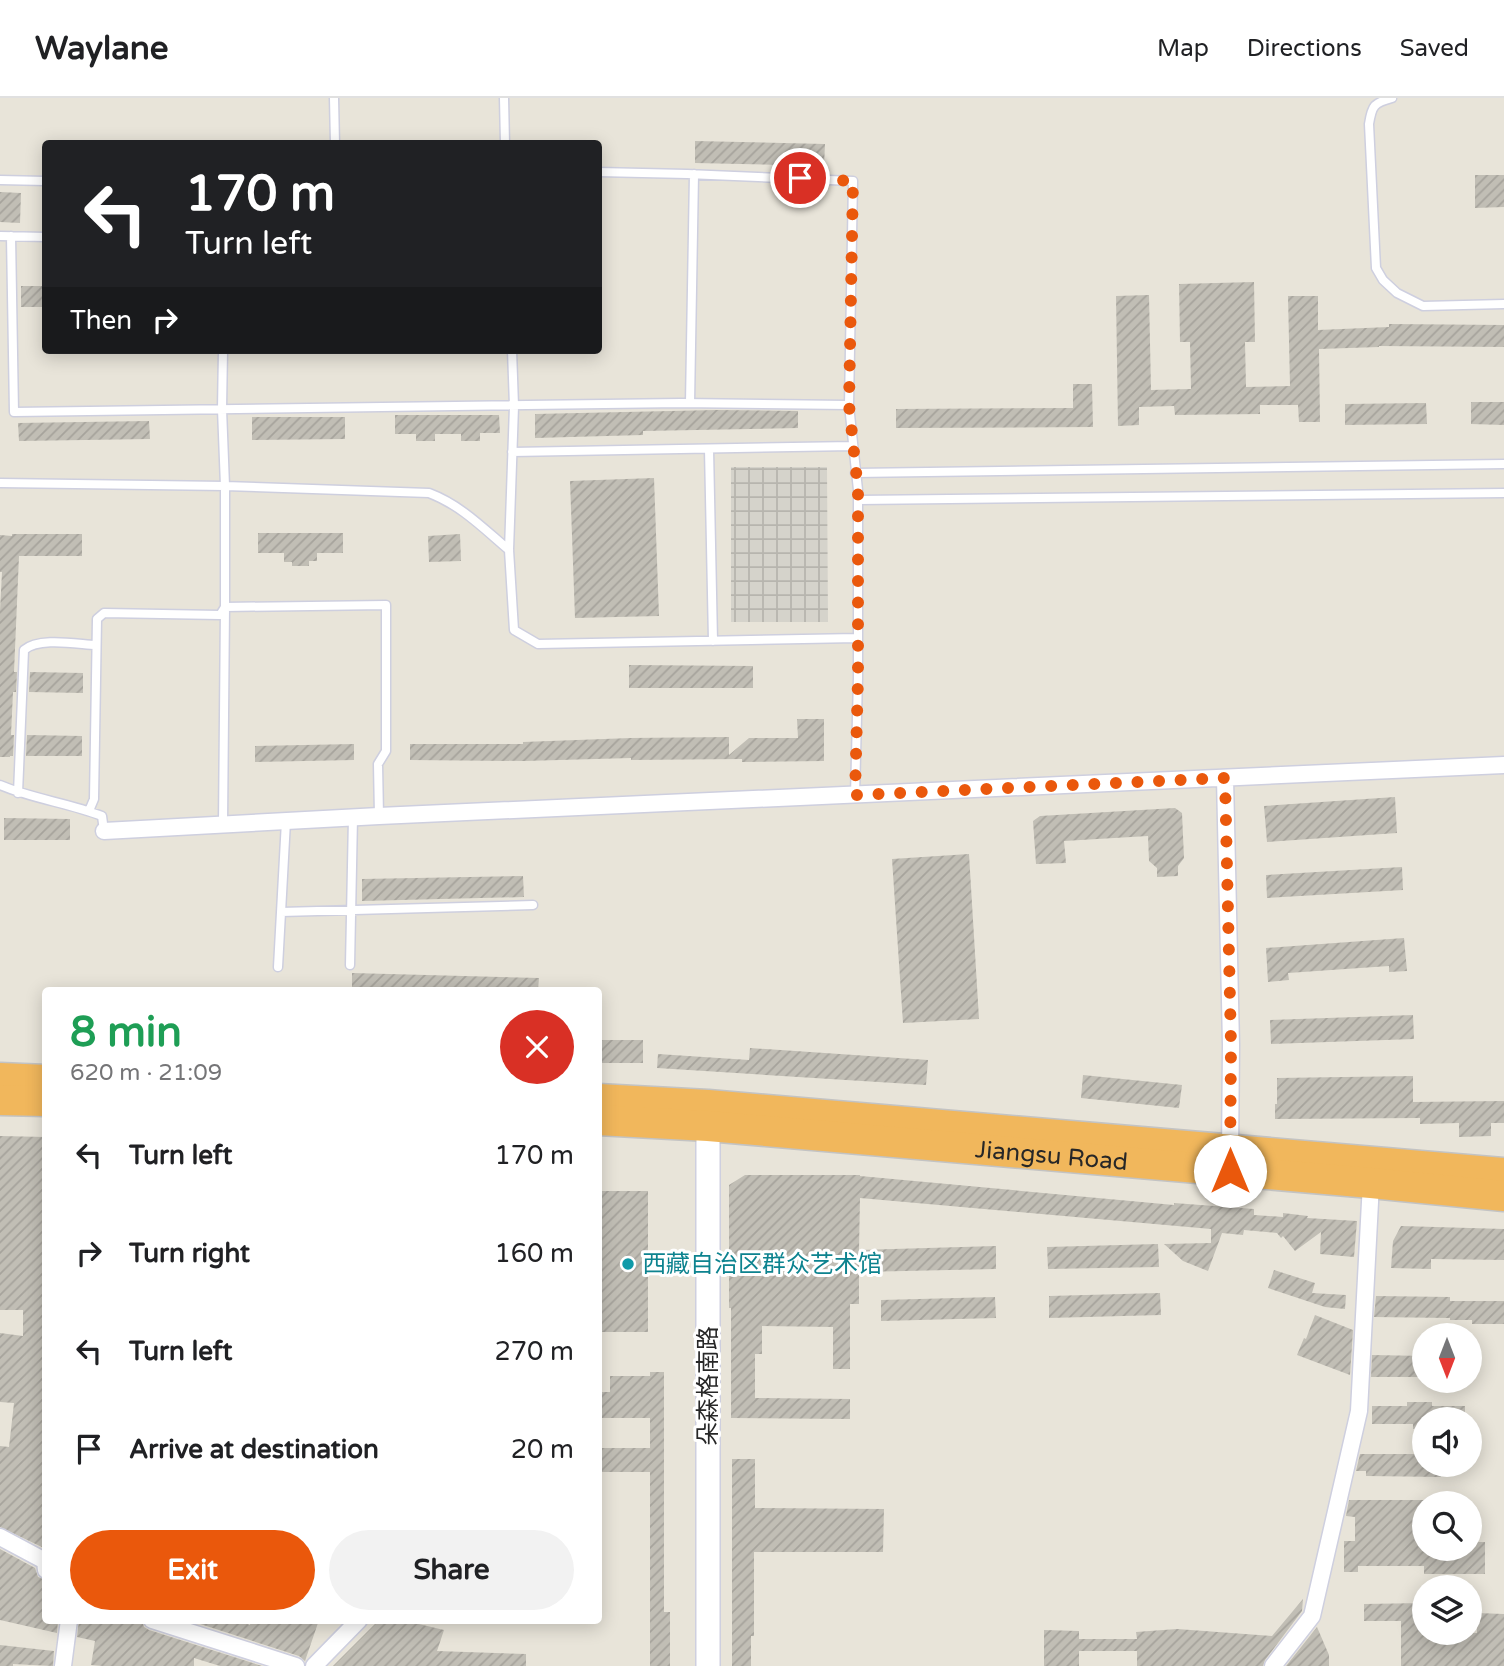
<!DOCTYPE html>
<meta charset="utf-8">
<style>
body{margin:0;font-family:"Varela Round","Noto Sans SC",sans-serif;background:#f2f2f2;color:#202124;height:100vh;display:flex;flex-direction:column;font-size:26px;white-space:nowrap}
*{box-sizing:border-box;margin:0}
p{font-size:23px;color:#757577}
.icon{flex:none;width:38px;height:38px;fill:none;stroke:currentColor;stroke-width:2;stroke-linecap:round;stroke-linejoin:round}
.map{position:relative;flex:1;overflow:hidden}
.panel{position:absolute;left:42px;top:889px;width:560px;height:637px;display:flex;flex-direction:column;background:#fff;border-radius:7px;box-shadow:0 4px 18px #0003}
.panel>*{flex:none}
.top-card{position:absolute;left:42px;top:42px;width:560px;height:214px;border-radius:7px;box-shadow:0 4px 18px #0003;background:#202124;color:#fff;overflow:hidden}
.needle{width:46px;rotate:180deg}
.tools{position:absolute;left:1412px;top:1225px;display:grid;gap:14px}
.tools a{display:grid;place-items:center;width:70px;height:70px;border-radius:50%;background:#fff;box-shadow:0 4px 18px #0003;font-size:35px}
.pin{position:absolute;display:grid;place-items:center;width:60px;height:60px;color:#fff;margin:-30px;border:4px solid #fff;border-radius:50%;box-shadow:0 2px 7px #0007}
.me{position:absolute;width:77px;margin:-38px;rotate:0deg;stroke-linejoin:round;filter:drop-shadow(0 0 5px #0008)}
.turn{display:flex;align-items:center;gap:24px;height:147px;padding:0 28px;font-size:32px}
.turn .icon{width:91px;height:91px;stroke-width:2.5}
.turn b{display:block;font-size:49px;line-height:60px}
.then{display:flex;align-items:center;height:66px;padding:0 28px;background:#0003;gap:14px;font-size:26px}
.round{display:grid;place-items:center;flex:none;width:74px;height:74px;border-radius:37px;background:#f2f2f2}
.summary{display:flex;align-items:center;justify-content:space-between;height:119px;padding:0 28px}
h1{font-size:42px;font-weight:800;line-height:52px;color:#1e9e55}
.cta{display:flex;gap:14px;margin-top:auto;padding:14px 28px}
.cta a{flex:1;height:80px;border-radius:42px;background:#ea580c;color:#fff;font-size:28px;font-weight:800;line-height:80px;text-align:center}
.cta a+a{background:#f2f2f2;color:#202124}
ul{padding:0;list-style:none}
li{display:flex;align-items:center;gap:21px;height:98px;padding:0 28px}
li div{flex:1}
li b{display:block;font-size:26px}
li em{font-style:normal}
header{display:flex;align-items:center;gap:42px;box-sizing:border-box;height:98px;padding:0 35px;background:#fff;border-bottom:2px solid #e0e0e0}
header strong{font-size:33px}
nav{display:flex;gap:38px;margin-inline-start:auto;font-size:24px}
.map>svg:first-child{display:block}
</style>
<header>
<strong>Waylane</strong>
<nav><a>Map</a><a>Directions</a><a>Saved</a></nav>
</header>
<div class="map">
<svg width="1504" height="1568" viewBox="0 0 1504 1568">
<defs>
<pattern id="plaza-grid" width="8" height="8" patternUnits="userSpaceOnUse" patternTransform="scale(1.75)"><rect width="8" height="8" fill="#d5d3cb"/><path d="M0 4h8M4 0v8" fill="none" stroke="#b7b5ae"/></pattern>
<pattern id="building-hatch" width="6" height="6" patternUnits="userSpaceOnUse" patternTransform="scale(1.75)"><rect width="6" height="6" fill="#c1beb5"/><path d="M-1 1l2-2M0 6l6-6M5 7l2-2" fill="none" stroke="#a6a39c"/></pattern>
</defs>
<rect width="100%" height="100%" fill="#e8e4d9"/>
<!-- plaza -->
<path fill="url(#plaza-grid)" d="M731,369H827L828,524H731Z"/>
<!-- building -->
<path fill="url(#building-hatch)" d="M695,43L825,46L824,68L695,65Z
M1475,77H1504V109L1475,110Z
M0,94L21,95L20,125L0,124Z
M1254,184L1255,244H1245L1246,289L1290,288L1288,198H1318V232L1389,229V226L1504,227V249L1379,248V249L1319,251L1320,324H1299L1298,307H1260V316L1175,317L1174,308L1139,309V327L1118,328L1116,198L1149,197L1151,292L1191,291L1190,244H1180L1179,186Z
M21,188H46V209H21Z
M1073,286H1092L1093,329L896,330V311L1073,310Z
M1471,304H1504V327L1471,326Z
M1426,305L1427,326L1345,327V306Z
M716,312L798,313V330L643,333V337L535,340V316Z
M395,317H499L500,335H480V343H461V336H435V343H416V336H395Z
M252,319H345V341L252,342Z
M149,323L150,341L19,343L18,325Z
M654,380L659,518L575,520L570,383Z
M258,435H343V455H317V463H309V468H292V464H284V455H258Z
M12,436H82V458H19L14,574H17L16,594H13L11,637H14L13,658H10V659H0V513L2,474H0V437L12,438Z
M460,436L461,463L429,464L428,438Z
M629,567L753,568V590H629Z
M30,574L83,575V595L29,594Z
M797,621H824V663L742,664V661L631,662V660L524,663L410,662V646H523V644L631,640L729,639V657L749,640H798Z
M27,637L82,638V658H26Z
M354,646V662L255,664V648Z
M1395,699L1397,735L1267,744L1264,708Z
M1175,710L1182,715L1184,760L1178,768V778L1157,779V770L1149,763L1148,738L1064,743L1066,765L1036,766L1033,723L1040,718Z
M4,720L70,721V742H4Z
M969,756L979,921L903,925L892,761Z
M1402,769L1403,792L1267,800L1266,777Z
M523,778L524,799L362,803V781Z
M1404,840L1407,873L1389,874V868L1288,875L1289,882L1268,884L1266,850Z
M352,875L539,880L538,892H352Z
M1413,917L1414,941L1271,946L1270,922Z
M598,942H643V965H598Z
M750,950L928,962L926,987L657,970L658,956L749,962Z
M1083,977L1182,987L1179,1010L1081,1000Z
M1413,978V1004L1504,1003V1025H1491V1038L1459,1039V1025L1420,1026V1020L1275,1021V1006H1277V980Z
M0,1038L46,1039L43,1161H46V1352L42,1369H46V1451L0,1429V1348L9,1349L14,1305L0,1304V1235L23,1238V1212H0Z
M745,1077H860V1078L1174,1107V1105L1254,1111V1117L1283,1119V1115L1308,1118L1307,1120L1357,1123L1354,1159L1320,1156L1321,1134L1295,1153L1283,1138L1281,1140L1277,1135L1244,1132L1243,1137L1222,1135L1208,1173L1183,1163L1164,1146L1211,1145V1131L860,1100L859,1152L996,1148V1171L859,1174V1206H850V1271H833V1229L762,1228V1256H755V1300L850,1301V1321L731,1320V1210H729V1087Z
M598,1093H648V1234H598Z
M1401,1128L1504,1131V1162L1431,1161V1171L1391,1170L1393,1143Z
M1158,1146L1159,1169L1048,1171L1047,1149Z
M1274,1172L1315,1185L1312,1195L1346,1197L1345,1211L1325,1209L1268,1190Z
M1160,1195L1161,1217L1049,1220V1198Z
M1376,1198L1450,1199V1203H1504V1226H1472V1222H1450V1220L1374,1219Z
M995,1199L996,1220L881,1223V1202Z
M1315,1217L1353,1232L1350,1277L1297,1257L1304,1240L1306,1241Z
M1372,1257L1424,1258V1279H1371Z
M650,1274H664V1514H670V1568H650V1374H598V1350H650V1320H598V1294H610V1278H650Z
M1407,1304H1432V1308H1465V1321H1424V1331H1413V1326H1372V1308H1407Z
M1360,1356H1424V1367H1441V1379L1366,1378V1373H1356Z
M732,1361H755V1410L884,1411L883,1454H754V1538H751V1568H732Z
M1349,1402H1424V1451H1470V1444H1485V1476H1424V1468H1358V1474H1344V1443H1355V1419L1346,1418Z
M0,1451L35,1470L38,1479L46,1482V1522H58L57,1535L0,1522Z
M1303,1501L1302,1513L1265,1562L1263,1568H1137V1553H1079V1568H1044V1532L1079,1533V1541H1137L1136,1534L1177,1531L1272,1538Z
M1424,1505V1535H1477V1515L1504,1516V1568H1401V1523H1364V1506Z
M79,1522H142L144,1529L149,1532L262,1568H220L194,1560V1568H103L91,1567L95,1543L77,1539Z
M188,1522H236L250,1527L251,1522H319L305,1563L299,1558Z
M379,1522H402L444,1532L437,1553L526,1556V1568H333Z
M1317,1529L1329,1557V1568H1286Z
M0,1547L54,1553L53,1568L13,1566V1568H0Z"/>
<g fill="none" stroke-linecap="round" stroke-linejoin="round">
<defs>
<path id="lane" d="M334,0L335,46
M504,0L505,46
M1392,0C1374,5 1372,7 1369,26L1376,170L1383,182L1397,195L1423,208L1504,206
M598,74L687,76L853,83L849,307L858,392V580L855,697
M0,82L46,83
M0,138L46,139
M11,138L14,314L681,305L849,307
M512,252L514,308L509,452L514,532L538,546L857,540
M690,305L694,76
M709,351L713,543
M512,354L853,348
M855,375L1504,366
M0,385L225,388L429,395C461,407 484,431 509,452
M858,402L1504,395
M0,687C33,701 69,705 102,718L104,733
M18,695L24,552C39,539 76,546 96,547
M89,713L94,701L97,521L104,515L220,517L225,509L386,507V653L378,666L379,718
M223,726L225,509V388L222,311L223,252
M281,814L533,807
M350,867L353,719
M278,869L286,723"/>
<path id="street" d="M1225,680L1231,947L1230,1057
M104,733L379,718L1504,667
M0,1439L45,1463L46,1472
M152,1522L296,1568
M63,1568L69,1522
M314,1568L359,1522
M1273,1568L1312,1518L1359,1313L1371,1085"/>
<path id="secondary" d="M708,1568V1014"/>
<g id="highway">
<path d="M0,980L46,982"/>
<path d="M598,1001L708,1007L1504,1075"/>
<path d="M0,1002L46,1003"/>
<path id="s1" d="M598,1022L708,1028L1371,1085L1504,1098"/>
</g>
</defs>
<!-- lane casing -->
<use href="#lane" stroke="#cecfdf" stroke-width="11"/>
<!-- street casing -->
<use href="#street" stroke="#cecfdf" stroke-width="19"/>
<!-- secondary casing -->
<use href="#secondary" stroke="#cecfdf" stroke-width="26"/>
<!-- highway casing -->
<use href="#highway" stroke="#c3c3c3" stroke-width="33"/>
<!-- lane -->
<use href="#lane" stroke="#fff" stroke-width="8"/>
<!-- street -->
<use href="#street" stroke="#fff" stroke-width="16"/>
<!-- secondary -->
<use href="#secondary" stroke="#fff" stroke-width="23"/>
<!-- highway -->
<use href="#highway" stroke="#f1b75c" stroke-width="30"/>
</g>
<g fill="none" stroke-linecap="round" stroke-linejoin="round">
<!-- route -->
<path stroke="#ea580c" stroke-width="12" stroke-dasharray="0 21.6" d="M800,80L853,83L849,307L858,392V580L855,697L1225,680L1231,947L1230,1073"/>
</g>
<!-- markers -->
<circle fill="#0f9aa8" stroke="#fff" stroke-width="2.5" cx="628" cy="1166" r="7"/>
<g text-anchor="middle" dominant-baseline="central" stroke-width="6" stroke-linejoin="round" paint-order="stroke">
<!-- street labels -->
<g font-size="24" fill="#272727" stroke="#fff">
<text stroke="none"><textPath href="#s1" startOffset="455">Jiangsu Road</textPath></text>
<text transform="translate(708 1288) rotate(-90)">朵森格南路</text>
</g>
<!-- culture labels -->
<g font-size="24" fill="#0d838f" stroke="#fff" text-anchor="start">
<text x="642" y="1166">西藏自治区群众艺术馆</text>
</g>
</g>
</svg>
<div class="tools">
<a><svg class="needle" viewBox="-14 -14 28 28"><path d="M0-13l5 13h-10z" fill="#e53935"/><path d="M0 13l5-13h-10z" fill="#757577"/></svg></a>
<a><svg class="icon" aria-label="sound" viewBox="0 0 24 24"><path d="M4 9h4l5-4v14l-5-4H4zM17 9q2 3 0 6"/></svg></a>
<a><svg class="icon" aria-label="search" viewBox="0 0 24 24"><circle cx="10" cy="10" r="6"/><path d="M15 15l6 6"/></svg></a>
<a><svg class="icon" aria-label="layers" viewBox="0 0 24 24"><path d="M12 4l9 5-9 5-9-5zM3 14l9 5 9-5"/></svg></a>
</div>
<div class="pin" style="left:800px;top:80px;background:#d93025"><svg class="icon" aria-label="arrive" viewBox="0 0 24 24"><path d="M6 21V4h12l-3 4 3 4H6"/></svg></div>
<svg class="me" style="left:1230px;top:1073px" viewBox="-20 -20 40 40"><circle r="19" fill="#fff"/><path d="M0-13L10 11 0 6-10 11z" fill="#ea580c"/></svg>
<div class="top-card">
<div class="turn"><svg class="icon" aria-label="left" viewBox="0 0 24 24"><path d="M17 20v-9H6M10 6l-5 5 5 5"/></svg><div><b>170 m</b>Turn left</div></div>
<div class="then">Then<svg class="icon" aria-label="right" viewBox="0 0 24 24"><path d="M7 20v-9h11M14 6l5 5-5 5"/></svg></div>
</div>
<section class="panel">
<div class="summary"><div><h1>8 min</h1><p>620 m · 21:09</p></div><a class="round" style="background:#d93025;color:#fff"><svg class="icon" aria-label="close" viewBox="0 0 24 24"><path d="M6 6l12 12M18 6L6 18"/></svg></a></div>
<ul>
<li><svg class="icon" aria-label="left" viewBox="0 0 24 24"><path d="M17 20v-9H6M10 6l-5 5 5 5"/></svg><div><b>Turn left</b></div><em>170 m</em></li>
<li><svg class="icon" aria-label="right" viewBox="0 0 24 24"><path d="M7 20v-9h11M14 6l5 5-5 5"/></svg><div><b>Turn right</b></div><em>160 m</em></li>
<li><svg class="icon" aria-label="left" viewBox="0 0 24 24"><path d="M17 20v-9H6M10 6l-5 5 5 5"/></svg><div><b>Turn left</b></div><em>270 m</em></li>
<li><svg class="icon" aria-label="arrive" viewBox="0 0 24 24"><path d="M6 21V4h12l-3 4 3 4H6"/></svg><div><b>Arrive at destination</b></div><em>20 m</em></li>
</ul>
<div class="cta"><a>Exit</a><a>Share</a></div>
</section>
</div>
